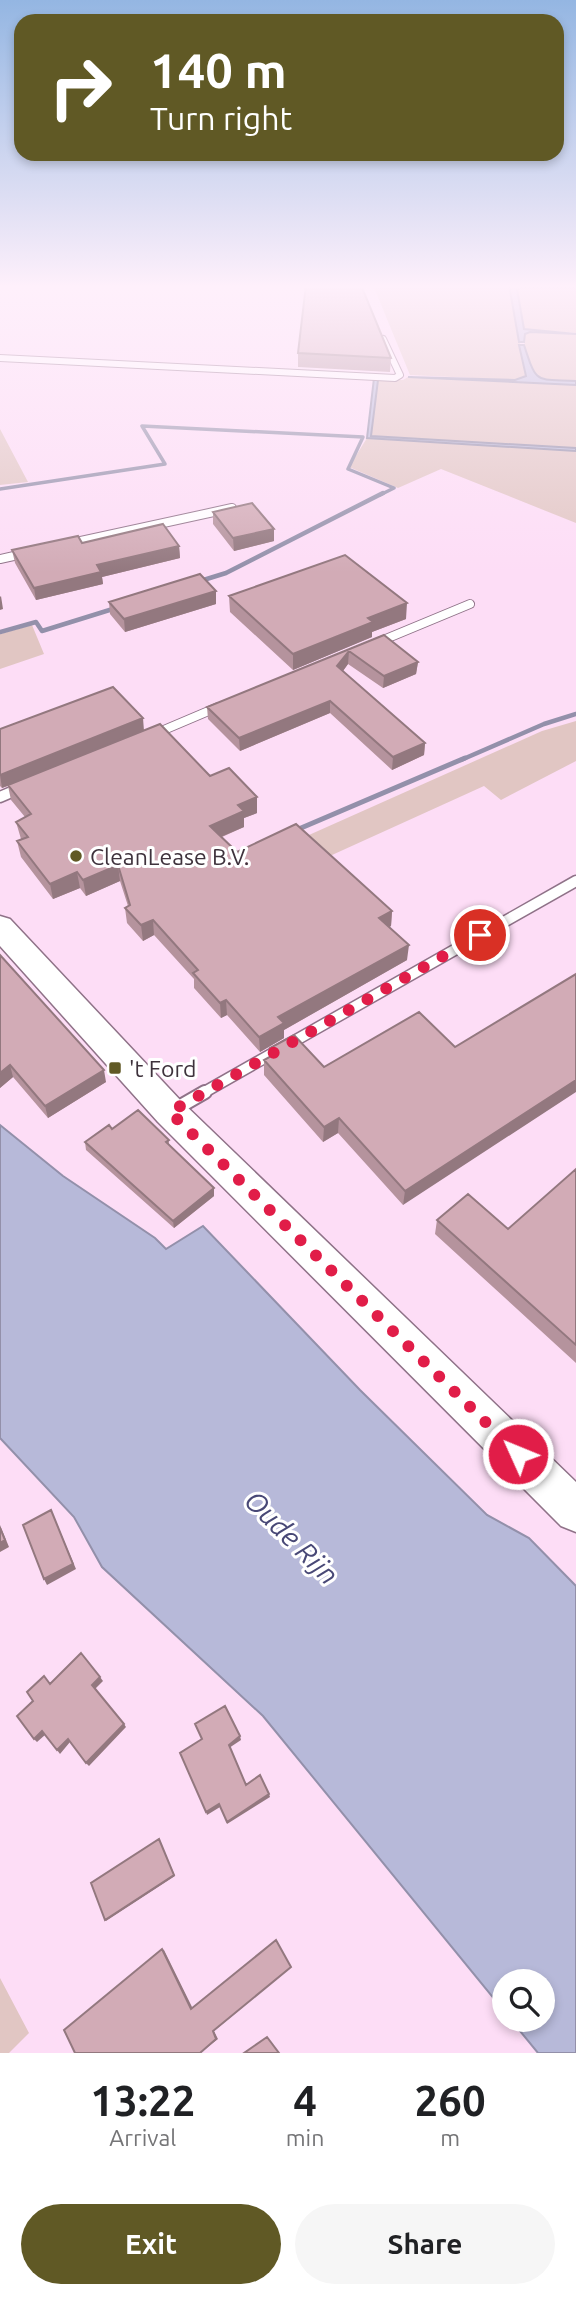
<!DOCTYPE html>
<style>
body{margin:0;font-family:Ubuntu,sans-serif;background:#f6f6f6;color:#202124;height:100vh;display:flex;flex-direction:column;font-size:26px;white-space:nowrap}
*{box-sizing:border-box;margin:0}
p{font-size:23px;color:#757577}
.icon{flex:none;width:38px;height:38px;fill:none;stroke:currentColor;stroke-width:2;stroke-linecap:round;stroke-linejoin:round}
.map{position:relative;height:2053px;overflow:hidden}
.panel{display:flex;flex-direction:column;background:#fff;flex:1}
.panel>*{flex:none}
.top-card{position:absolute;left:14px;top:14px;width:550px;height:147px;border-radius:21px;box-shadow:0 4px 10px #0003;background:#605925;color:#fff;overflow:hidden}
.fabs{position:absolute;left:492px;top:1969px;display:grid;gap:14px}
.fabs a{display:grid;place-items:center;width:63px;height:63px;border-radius:50%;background:#fff;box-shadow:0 4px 10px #0003;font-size:35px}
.pin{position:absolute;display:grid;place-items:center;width:60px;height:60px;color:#fff;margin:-30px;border:4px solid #fff;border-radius:50%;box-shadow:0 2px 7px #0007}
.me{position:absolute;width:77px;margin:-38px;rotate:314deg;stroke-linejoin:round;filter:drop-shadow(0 0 5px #0008)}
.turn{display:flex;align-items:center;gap:24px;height:147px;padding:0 21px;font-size:32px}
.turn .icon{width:91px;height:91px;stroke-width:2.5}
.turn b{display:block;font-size:49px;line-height:60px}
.eta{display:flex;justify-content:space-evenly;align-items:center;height:119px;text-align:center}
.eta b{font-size:42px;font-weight:700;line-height:49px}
.primary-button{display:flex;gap:14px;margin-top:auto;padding:14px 21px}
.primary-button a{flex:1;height:80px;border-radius:42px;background:#605925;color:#fff;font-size:28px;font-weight:700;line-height:80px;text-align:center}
.primary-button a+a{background:#f6f6f6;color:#202124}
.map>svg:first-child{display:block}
</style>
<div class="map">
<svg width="576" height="2053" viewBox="0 0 576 2053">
<rect width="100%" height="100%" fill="#fdddf6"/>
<!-- green -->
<path fill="#e1c6c3" d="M373,285H509L526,376L515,380L410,375Z
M525,287L576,288V333L523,329L517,289Z
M530,332L576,334V381C546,380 538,388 528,356C525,348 523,343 525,334Z
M408,377L576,385V449L371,436L378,380H403Z
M0,429L28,482L0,485Z
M367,438L576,451V523L441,469L398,488L349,467Z
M32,625L44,654L0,669V634Z
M576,721V761L501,800L484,786L321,860L300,839L542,731Z
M0,1978L29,2033L9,2053H0Z"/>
<!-- water -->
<path fill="#b7b9d9" stroke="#9390aa" stroke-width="2" d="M509,285L576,287H525L517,289L524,329L576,334L530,332L525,334L524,342H519Z
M519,345H524C537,385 535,379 576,381V385L408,377L515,380L526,376Z
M374,378L378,380L371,436L576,448V451L367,438Z
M0,1125L63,1176L155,1238L166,1249L203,1226L360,1390L487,1515L529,1538L576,1586V2053H538L511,2020H542V1981H504V2011L263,1716L102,1567L74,1517L0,1438Z"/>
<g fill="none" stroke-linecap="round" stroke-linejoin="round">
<!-- stream-far2 -->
<path stroke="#9390aa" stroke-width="3.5" d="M0,489L165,464L142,426L363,437L348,469L394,488L380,495"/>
<!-- stream-far1 -->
<path stroke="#9390aa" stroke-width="4.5" d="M197,582L226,573L383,493
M0,632L36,622L42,631L116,608
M461,760L544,724L576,714"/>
<!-- stream -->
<path stroke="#9390aa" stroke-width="5" d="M294,831L465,758"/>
<defs>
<path id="lane-far3" d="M0,358L395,378L400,375L383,339"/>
<path id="lane-far2" d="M67,544L232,508
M0,559L27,553
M376,643L470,604
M152,735L218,707"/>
<path id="lane-far1" d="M0,797L21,788
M201,1094L576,881"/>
<path id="lane" d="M172,1111L205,1092"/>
<path id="secondary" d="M0,916L10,919L182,1102L576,1482V1532L561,1526L158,1122L0,946Z"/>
</defs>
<!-- lane-far3 casing -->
<use href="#lane-far3" stroke="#8f7288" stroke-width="8"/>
<!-- lane-far2 casing -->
<use href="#lane-far2" stroke="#8f7288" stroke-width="10"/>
<!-- lane-far1 casing -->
<use href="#lane-far1" stroke="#8f7288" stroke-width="13"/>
<!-- lane casing -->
<use href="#lane" stroke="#8f7288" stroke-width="16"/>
<!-- secondary casing -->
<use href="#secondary" stroke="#8f7288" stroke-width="3"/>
<!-- lane-far3 -->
<use href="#lane-far3" stroke="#fff" stroke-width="6"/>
<!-- lane-far2 -->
<use href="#lane-far2" stroke="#fff" stroke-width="8"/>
<!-- lane-far1 -->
<use href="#lane-far1" stroke="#fff" stroke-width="10"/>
<!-- lane -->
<use href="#lane" stroke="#fff" stroke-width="12"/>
<!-- secondary -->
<use href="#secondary" fill="#fff" fill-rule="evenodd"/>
</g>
<!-- wall -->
<path fill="#b5939d" d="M298,353L391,358L390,372L298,367Z
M213,512L274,541L234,551L213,524Z
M82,543L179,546L180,558L102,577L103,584L36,600L15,563L12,550Z
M216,591V604L125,632L110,614L109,602Z
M229,596L406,619L372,632V637L293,670L230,612Z
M384,635L418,662L416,674L383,688L348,664L343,671L425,743L424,755L392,770L330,713L240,751L208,719L207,707Z
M0,729L144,730L210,776L257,797V813L244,818V827L222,837L237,852L392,911L391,926L389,927L407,960L284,1030V1038L260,1052L227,1015L221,1018L194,988V979L154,935L143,941L127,923L125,908L128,906L120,881L86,896L80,888L53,899L21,857L17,841L21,839L16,822L25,817L11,800L8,786L2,788L0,786Z
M0,955L106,1082L48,1118L13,1077L0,1088Z
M455,1047L403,1205L338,1133L323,1142L264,1075V1060L270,1057V1048L324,1067Z
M112,1129L169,1140V1146L214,1196L174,1228L86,1150L85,1142Z
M576,1169V1363L435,1234L437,1220L508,1229Z"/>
<!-- shaded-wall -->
<path fill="#93787f" d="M274,529V541L234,551L233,538Z
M179,546L180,558L102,577L103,584L36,600L34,588L97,565Z
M216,591V604L125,632L124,619Z
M1,596L3,609L0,610V597Z
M407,603L406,619L372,632V637L293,670V654L368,618Z
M349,651L348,664L337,679V666Z
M418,662L416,674L383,688L384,676Z
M330,701V713L240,751L239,738Z
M143,718L144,731L2,788L0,775Z
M425,743L424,755L392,770L393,757Z
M257,797V813L244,818V827L211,841L210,826L238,805Z
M118,865L120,881L86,896L83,880Z
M77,872L80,888L53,899L50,884Z
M392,911L391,926L378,933L379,918Z
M153,920L154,935L143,941L141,925Z
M409,945L407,960L284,1030V1038L260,1052L259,1037L278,1017Z
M226,1000L227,1015L221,1018L220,1003Z
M10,1065L13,1077L0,1088V1073Z
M104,1070L106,1082L48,1118L45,1106Z
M576,1080V1092L403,1205L405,1191Z
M339,1118L338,1133L323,1142L324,1127Z
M214,1188V1196L174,1228L173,1221Z
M51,1510L76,1569L47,1585L44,1579Z
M0,1525L9,1547L0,1552Z
M100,1677L103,1681L95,1689L92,1685Z
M124,1724L126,1727L89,1766L86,1763Z
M42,1731L45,1735L37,1742L34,1739Z
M240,1736L241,1740L229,1748V1745Z
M68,1739L70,1742L60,1754L57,1750Z
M269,1794L270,1797L227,1824V1822Z
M219,1804L220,1807L207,1815L206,1812Z
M159,1839L175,1876L106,1921L105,1920Z
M162,1949L164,1950L193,2009H191Z
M291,1967L214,2031L218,2039L200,2053L213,2031Z"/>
<!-- building -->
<path fill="#d2abb6" stroke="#93787f" stroke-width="2" d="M306,285H361L391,358L298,353Z
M252,503L274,529L233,538L213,512Z
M163,524L179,546L97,565L101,572L34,588L12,550L78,536L82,543Z
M345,555L407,603L368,618L373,622L293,654L229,596Z
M200,574L216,591L124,619L109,602Z
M384,635L418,662L384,676L349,651L337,666L425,743L393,757L330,701L239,738L207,707Z
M113,687L143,718L0,775V729Z
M160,724L210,776L229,768L257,797L238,805L244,811L210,826L237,852L296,824L392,911L379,918L409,945L278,1017L284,1023L259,1037L226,1000L220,1003L193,973L198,970L153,920L141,925L125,908L130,905L118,865L83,880L77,872L50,884L17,841L28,837L16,822L31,814L8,785Z
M0,955L104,1070L45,1106L10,1065L0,1073Z
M576,974V1080L405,1191L339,1118L324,1127L264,1060L275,1054L270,1048L294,1035L324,1067L419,1012L455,1047Z
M138,1110L169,1140L166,1142L214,1188L173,1221L85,1142L109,1125L112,1129Z
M576,1169V1345L437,1220L468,1194L508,1229Z
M51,1510L73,1564L44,1579L23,1525Z
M0,1528L5,1540L0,1543Z
M81,1653L100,1677L92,1685L124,1724L86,1763L68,1739L57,1750L42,1731L34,1739L17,1716L33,1701L27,1692L44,1676L50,1684Z
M225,1706L240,1736L229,1745L246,1785L260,1775L269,1794L227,1822L219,1804L206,1812L180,1753L202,1739L195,1724Z
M159,1839L174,1875L105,1920L91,1883Z
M276,1940L291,1967L213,2031L216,2039L200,2053H75L64,2030L162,1949L191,2009Z
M267,2037L279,2053H244Z"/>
<!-- sky -->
<linearGradient id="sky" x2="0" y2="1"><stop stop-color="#94b6e2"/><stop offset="0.5" stop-color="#fef0fb"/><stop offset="1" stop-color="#fef0fb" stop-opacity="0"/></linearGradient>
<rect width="576" height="573" fill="url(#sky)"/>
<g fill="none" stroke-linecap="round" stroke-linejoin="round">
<!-- route -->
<path stroke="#e11d48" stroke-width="12" stroke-dasharray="0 21.6" d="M480,935L170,1112L518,1454"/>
</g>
<!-- markers -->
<g fill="#605925" stroke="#fff" stroke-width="2.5">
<circle cx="76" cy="856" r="7"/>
<rect x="108" y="1061" width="14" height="14" rx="3.5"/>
</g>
<g text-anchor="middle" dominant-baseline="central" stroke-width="6" stroke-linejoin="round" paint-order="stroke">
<!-- poi labels -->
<g font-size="23" fill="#3e323c" stroke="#fff" text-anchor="start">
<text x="90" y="856">CleanLease B.V.</text>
<text x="129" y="1068">'t Ford</text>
</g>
<!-- near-water labels -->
<g font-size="28" font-style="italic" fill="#484876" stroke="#fff">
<text transform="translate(292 1537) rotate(45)">Oude Rijn</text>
</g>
</g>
</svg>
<div class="fabs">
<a><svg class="icon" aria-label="search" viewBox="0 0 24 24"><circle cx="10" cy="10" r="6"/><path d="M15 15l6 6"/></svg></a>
</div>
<div class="pin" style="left:480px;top:935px;background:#d93025"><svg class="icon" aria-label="arrive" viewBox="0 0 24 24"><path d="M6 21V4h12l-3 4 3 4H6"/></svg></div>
<svg class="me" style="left:518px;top:1454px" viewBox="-20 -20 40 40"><circle r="17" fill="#e11d48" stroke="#fff" stroke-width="3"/><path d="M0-11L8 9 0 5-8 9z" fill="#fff"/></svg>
<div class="top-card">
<div class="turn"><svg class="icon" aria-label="right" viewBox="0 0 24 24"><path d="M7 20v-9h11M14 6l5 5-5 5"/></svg><div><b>140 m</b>Turn right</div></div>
</div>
</div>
<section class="panel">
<div class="eta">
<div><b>13:22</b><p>Arrival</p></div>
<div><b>4</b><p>min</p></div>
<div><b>260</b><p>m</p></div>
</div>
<div class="primary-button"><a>Exit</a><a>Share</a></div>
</section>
